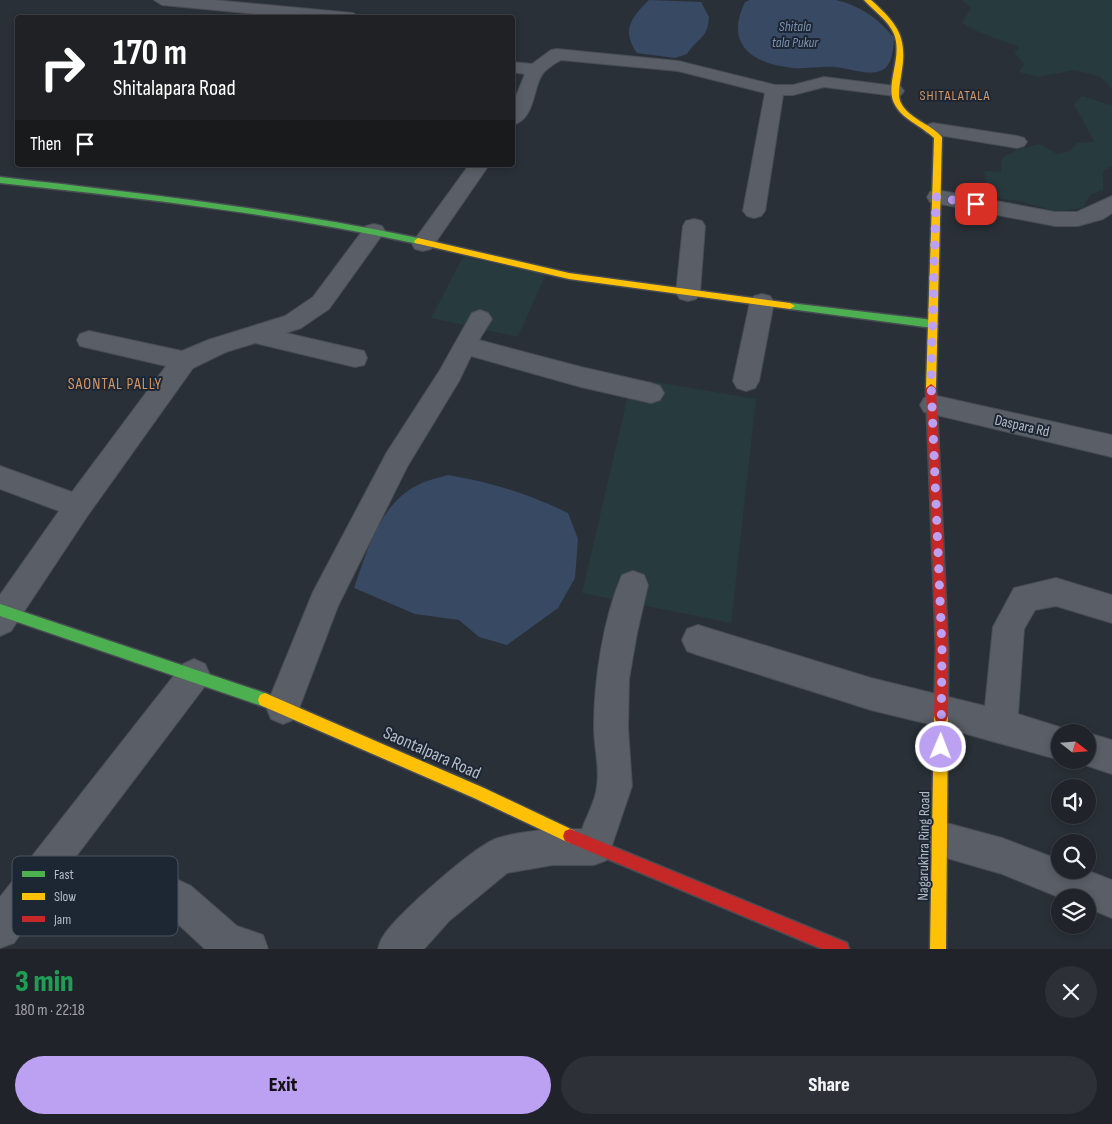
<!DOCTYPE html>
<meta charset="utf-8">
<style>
body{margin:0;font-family:"Sofia Sans Condensed",sans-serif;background:#2d3036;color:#f1f3f6;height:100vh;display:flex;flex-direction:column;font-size:19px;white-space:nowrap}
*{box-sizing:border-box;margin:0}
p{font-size:16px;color:#a2a4a8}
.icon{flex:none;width:28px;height:28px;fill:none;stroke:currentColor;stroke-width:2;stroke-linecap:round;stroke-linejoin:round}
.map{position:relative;height:949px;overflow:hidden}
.sheet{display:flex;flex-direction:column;background:#20242a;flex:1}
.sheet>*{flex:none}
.guide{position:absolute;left:15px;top:15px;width:500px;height:152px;border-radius:5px;box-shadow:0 2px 8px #0003,0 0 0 1px #3d4147;background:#202124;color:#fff;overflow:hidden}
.needle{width:32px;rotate:107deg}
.controls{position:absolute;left:1051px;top:724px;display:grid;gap:10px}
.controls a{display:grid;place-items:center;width:45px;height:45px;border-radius:50%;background:#20242a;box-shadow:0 2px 8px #0003,0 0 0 1px #3d4147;font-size:25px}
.pin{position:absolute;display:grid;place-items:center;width:42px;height:42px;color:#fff;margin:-21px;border-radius:10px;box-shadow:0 2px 8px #0006}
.me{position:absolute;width:55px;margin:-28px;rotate:1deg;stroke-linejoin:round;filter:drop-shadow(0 0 4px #0008)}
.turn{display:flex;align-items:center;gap:18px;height:105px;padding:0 15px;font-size:22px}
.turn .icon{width:65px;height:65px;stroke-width:2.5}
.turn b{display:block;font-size:35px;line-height:42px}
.then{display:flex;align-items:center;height:48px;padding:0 15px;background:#0003;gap:10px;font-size:19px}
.round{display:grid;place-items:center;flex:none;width:52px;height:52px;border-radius:26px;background:#2d3036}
.summary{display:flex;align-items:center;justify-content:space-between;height:85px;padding:0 15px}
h1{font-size:30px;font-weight:800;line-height:38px;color:#1e9e55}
.primary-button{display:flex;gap:10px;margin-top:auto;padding:10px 15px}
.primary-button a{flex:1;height:58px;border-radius:30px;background:#bca0f2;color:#111;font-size:20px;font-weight:800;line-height:58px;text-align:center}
.primary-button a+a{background:#2d3036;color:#f1f3f6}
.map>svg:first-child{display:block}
</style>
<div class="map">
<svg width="1112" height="949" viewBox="0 0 1112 949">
<rect width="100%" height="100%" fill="#2a3038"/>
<!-- green -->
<path fill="#273a3e" d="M962,0H1112V89L1101,77L1075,70L1038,77L1019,72L1024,64L1014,53L1019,47C999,38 980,35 962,23L971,8Z
M1082,96L1110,105L1112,104V166L1103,171V190L1090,195L1083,208L1058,212L1020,201L999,199L987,185L984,171L1001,172L1002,158L1016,150L1039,144L1057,154L1070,151L1077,143L1094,142L1074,104Z
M463,257L546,274L518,337L431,318Z
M632,378L756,399L731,623L582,593Z"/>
<!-- water -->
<path fill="#384963" d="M649,0L701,2L709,17C708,39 697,38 687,54L675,58L637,53C621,30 631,18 649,0Z
M750,0H836C861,6 878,18 894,38C893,50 893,66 880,71C867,76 848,68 835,67C821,66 807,69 793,68C753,64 724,45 745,2Z
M448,475C491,482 529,494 568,513L578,539L575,578L558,608L507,645L479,637L459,620L415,614L354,588C367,551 380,503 418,485C427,480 438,478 448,475Z"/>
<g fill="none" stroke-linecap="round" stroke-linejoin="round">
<defs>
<path id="street" d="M154,0H214L353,13L361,18H296L162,5Z
M557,49L678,61L775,85H793L824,77L895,86L901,87L904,91L901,95L895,96L824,87L793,95H783L765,211L761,216L754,218L747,216L743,211L765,93L678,71L561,60C555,63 549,67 544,72C532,85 537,119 512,125V106L525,74L512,72V62L532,64L551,50Z
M933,123L1017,136L1024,138L1027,142L1024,146L1017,148L926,133L923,129L926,125Z
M469,165H489L431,249L423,251L415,249L412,244L415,239Z
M937,190L1055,212H1077L1112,196V213L1103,219L1078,226H1055L930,202L927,197L930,192Z
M694,219L702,221L705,226L700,293L696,299L688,301L680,299L676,293L683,226L686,221Z
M374,224L382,226L385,231L329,309L301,328L286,333L364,351L367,358L364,365L355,367L255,343L226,352L193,368L88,515L11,631L0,636V595L59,511L0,489V466L72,492L166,366L80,346L77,340L80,334L89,331L182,351L208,340L285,316L313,297L366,226Z
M762,294L770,296L774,302L759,381L755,388L746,391L737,388L733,381L750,302L754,296Z
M480,310L488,313L492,319L479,340L581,367L651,383L660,386L664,393L660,400L651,403L581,387L471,356L459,381L407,467L338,606L295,719L283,724L271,719L266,707L313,592L387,452L440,370L472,313Z
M933,395L1112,435V457L924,412L920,405L924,398Z
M633,571L644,575L648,585L637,633L629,679L628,728L632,786L607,860L594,865H553L507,873L449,921L424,949H378C379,945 381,939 384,935C398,914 475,845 498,838C524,830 555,829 582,829C587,815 596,800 597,786C600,767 594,747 594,728C594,681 603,619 622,575Z
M1056,578L1112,595V623L1056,606L1035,610L1024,629L1018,714L1072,731L1060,732V760L941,727L871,710L698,655L687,651L682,640L687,629L698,625L871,678L985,706L993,627L1014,588Z
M194,659L205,664L210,675L205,686L68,867L14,943L0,948V897L183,664Z
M1088,733L1112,740V774L1076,762L1075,760H1088Z
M939,821L1002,838L1060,860V870H1086L1112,880V918L1088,908V898H1061L1002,874L926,852L921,839L926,826Z
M178,880L191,886L237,926L263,935L268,949H205L165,912L159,899L165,886Z"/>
<path id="fast" d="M0,177C140,193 280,209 418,238L422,241L418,244C280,214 140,198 0,183Z
M790,303L933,320L938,324L933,328L790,309L785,306Z
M0,604L265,693L270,695L272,700L270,705L265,707L0,616Z"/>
<path id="slow" d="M864,0H871C899,25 908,38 901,76C900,85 897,95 901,103C909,119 931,124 942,137L936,388L931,392L926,388L934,138C921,125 902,120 894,103C885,84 903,57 894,34C888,20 874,11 864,0Z
M418,238L569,273L790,303L795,306L790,309L569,279L415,243L414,241Z
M265,693L484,788L575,831L577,836L575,841L570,843L565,841L474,798L260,705L258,700L260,695Z
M941,709L946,711L948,716L946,949H930L934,716L936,711Z"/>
<path id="jam" d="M931,384L936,388L948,648V716L946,721L941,723L936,721L934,716L936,648L926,388Z
M570,829L847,943L849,949H822L565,841L563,836L565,831Z"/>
</defs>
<!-- street casing -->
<use href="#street" stroke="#484c53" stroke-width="2"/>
<!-- fast casing -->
<use href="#fast" stroke="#484c53" stroke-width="3"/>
<!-- slow casing -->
<use href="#slow" stroke="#484c53" stroke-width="3"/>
<!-- jam casing -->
<use href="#jam" stroke="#484c53" stroke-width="3"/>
<!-- street -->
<use href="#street" fill="#5a5e66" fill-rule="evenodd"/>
<!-- fast -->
<use href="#fast" fill="#4caf50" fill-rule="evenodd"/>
<!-- slow -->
<use href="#slow" fill="#ffc107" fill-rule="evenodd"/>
<!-- jam -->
<use href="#jam" fill="#c62828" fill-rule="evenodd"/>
</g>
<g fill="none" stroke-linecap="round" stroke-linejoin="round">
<!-- route -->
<path stroke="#bca0f2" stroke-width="9" stroke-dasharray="0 16.2" d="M941,747L942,648L931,381L936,197L976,204"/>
</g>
<g text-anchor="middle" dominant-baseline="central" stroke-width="4" stroke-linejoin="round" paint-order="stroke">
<!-- far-water labels -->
<g font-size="14" font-style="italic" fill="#7c92b1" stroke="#1d2633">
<text x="795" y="26">Shitala<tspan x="795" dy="16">tala Pukur</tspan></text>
</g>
<!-- far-neighbourhood labels -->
<g font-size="14" letter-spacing="1" fill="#d59563" stroke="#1d2633">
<text x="955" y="95">SHITALATALA</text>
</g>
<!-- street labels -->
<g font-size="15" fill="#b4bcc9" stroke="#1d2633">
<text transform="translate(1022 426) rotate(13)">Daspara Rd</text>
<text transform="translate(924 846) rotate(-89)">Nagarukhra Ring Road</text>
</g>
<!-- neighbourhood labels -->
<g font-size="16" letter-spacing="1" fill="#d59563" stroke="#1d2633">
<text x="115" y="384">SAONTAL PALLY</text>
</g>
<!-- near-street labels -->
<g font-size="18" fill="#b4bcc9" stroke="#1d2633">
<text transform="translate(432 753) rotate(24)">Saontalpara Road</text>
</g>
</g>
<!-- legend -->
<rect x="12" y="856" width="166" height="80" rx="8" fill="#1d2633" stroke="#4a5360" stroke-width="1"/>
<rect x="22" y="871" width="23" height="6" fill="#4caf50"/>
<rect x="22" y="893" width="23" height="7" fill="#ffc107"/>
<rect x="22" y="916" width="23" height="6" fill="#c62828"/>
<g font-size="14" fill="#b4bcc9">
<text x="54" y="879">Fast</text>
<text x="54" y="901">Slow</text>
<text x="54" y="924">Jam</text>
</g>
</svg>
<div class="controls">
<a><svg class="needle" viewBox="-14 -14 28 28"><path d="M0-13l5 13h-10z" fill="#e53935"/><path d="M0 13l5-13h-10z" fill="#a2a4a8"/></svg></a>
<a><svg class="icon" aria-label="sound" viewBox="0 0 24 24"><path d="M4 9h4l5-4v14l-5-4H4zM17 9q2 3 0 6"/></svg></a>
<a><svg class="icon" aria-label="search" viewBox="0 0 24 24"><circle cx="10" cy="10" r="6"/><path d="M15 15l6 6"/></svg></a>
<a><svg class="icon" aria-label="layers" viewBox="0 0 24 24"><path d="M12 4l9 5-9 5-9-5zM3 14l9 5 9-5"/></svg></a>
</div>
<div class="pin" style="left:976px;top:204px;background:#d93025"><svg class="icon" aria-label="arrive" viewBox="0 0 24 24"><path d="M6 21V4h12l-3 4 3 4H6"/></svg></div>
<svg class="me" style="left:941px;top:747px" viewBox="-20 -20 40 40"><circle r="17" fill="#bca0f2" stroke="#fff" stroke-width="3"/><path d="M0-11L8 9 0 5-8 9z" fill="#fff"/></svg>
<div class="guide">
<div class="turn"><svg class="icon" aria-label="right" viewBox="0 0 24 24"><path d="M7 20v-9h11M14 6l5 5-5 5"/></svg><div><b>170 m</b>Shitalapara Road</div></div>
<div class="then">Then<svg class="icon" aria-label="arrive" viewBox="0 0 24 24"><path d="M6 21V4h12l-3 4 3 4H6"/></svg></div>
</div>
</div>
<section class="sheet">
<div class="summary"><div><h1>3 min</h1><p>180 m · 22:18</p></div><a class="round"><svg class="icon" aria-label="close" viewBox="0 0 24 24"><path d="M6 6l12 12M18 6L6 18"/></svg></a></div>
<div class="primary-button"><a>Exit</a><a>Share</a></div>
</section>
